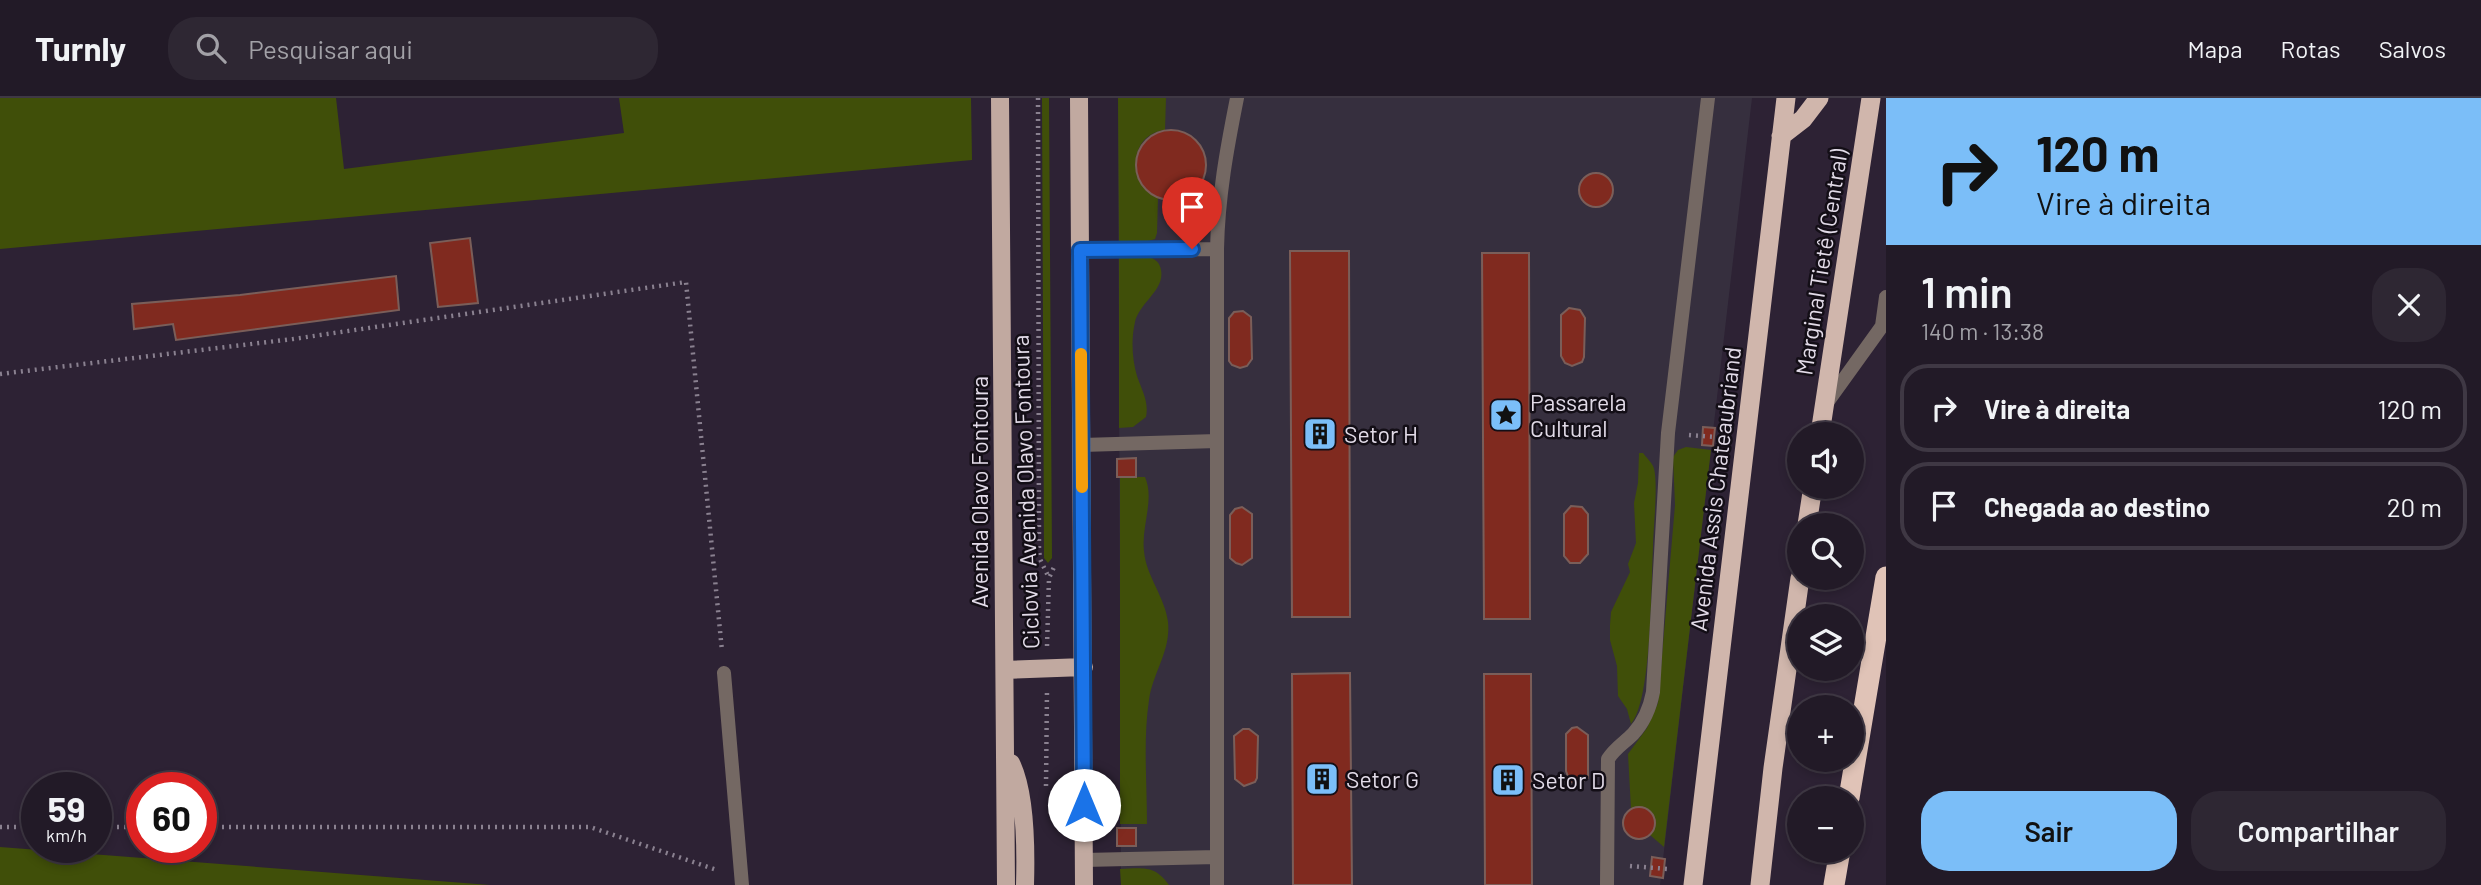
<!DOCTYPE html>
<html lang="pt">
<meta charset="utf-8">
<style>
body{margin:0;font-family:Barlow,sans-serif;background:#2e2733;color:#f1f3f6;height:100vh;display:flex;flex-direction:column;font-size:26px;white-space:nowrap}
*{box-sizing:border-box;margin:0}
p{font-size:23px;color:#a2a1a7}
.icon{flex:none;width:38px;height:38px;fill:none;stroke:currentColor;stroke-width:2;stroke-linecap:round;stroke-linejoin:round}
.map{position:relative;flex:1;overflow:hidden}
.drawer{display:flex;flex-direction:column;background:#221a27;width:595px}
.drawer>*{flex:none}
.hud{background:#7bbef8;color:#111;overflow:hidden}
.tools{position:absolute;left:1787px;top:324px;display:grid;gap:14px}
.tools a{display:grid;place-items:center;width:77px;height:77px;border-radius:50%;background:#221a27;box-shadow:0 4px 10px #0003,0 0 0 2px #3f3844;font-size:35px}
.speed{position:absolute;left:21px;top:674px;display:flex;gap:14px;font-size:35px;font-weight:700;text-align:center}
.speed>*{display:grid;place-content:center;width:91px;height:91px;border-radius:50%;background:#221a27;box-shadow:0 4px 10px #0003,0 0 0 2px #3f3844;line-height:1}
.speed small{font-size:18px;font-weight:400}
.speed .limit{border:10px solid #d22;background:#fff;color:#111}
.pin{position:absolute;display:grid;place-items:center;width:60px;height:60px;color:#fff;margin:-72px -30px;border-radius:50% 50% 50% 0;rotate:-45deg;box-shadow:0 0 7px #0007}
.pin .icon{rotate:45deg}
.me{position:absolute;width:77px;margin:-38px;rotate:0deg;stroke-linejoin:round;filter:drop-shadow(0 0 5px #0008)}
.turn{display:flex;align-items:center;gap:24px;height:147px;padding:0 35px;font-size:32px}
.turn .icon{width:91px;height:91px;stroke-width:2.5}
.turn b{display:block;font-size:49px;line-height:60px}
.round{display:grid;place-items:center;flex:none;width:74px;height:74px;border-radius:28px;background:#2e2733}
.headline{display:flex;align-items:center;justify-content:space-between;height:119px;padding:0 35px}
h1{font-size:42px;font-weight:600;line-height:52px}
.cta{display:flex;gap:14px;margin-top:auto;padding:14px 35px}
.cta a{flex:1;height:80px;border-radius:28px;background:#7bbef8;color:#111;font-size:28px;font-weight:600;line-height:80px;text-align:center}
.cta a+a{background:#2e2733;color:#f1f3f6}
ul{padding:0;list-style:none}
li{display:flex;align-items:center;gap:21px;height:88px;margin:0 14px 10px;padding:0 21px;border:4px solid #3f3844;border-radius:28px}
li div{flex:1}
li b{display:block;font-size:26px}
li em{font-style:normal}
header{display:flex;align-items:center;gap:42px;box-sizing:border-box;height:98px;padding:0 35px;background:#221a27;border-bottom:2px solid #3f3844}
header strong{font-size:33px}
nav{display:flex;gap:38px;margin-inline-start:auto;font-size:24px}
.search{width:490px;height:63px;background:#2e2733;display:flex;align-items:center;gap:18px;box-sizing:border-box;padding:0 24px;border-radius:28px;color:#a2a1a7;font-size:26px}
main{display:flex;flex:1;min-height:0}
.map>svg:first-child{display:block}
</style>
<header>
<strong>Turnly</strong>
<div class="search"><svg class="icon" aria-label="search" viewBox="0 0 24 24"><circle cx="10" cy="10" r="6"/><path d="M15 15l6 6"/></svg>Pesquisar aqui</div>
<nav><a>Mapa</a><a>Rotas</a><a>Salvos</a></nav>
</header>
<main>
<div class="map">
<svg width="1886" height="787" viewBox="0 0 1886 787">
<rect width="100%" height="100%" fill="#2d2234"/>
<!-- commercial -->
<path fill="#362f3e" d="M1118,0H1752L1660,787H1121Z"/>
<!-- green -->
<path fill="#404f09" d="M0,0H336L344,71L624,35L619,0H971L972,62L0,151Z
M1042,0H1049L1052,460L1048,465L1044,460Z
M1118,0H1166L1165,32C1128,37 1128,83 1158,100L1157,135L1155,141L1145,144L1119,145Z
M1119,159C1132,159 1158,153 1161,172C1165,192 1139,205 1135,224C1131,241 1132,261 1137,278C1142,293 1149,303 1146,319L1133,329L1119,330Z
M1686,349L1711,352L1664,749L1650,737L1655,723C1650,712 1643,708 1631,711L1628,656L1647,630L1658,605L1675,407L1673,359L1678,352Z
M1639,355H1643C1646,359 1651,364 1653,368C1659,380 1653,433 1653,449C1651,485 1652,602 1631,626L1627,611L1618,598L1617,568L1610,542V527L1611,514L1630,474L1628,466L1636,445L1634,405L1638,385Z
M1120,379H1145C1155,402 1141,428 1144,453C1146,478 1165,499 1168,524C1171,553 1153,574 1149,602C1143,642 1147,685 1147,726H1120Z
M0,749L490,787H0Z
M1120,771C1143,770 1155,767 1169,787H1121Z"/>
<!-- building -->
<path fill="#802a1f" stroke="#7a5e59" stroke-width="2" d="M1136 67a35 35 0 1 1 70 0a35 35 0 1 1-70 0Z
M1579 92a17 17 0 1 1 34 0a17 17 0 1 1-34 0Z
M470,140L478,205L438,209L430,145Z
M1290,153H1349L1350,519H1292Z
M1482,155H1529L1530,521H1484Z
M396,178L399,212L176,242L173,226L134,231L132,206L240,197Z
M1569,210L1580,212L1585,220L1584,259L1582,264L1572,268L1565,265L1561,258V217Z
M1243,213L1251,219L1252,261L1247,268L1240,270L1232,267L1229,263V220L1234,214Z
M1703,329L1715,330L1713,348L1702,347Z
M1136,360V379H1117V361Z
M1571,408L1582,409L1588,416V456L1580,465H1570L1564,458V416Z
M1242,409L1252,416V460L1242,467L1236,465L1230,460V417L1235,411Z
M1350,575L1352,787H1293L1292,576Z
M1484,576H1531L1532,787H1485Z
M1577,629L1588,637V680L1579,686L1570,684L1566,673V636L1572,630Z
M1243,631H1249L1258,638L1257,680L1255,684L1244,688L1235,681L1234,638Z
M1623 725a16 16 0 1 1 32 0a16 16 0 1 1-32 0Z
M1117,730H1136V748H1117Z
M1652,759L1665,761L1663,780L1650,778Z"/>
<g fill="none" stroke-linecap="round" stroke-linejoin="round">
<!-- path -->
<path stroke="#8a8190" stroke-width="4.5" stroke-dasharray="2 5" stroke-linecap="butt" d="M1038,0L1039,451L1040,461L1049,480
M0,276L293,241L686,184L722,553
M1689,337L1716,339
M1047,548L1049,480L1055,467
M1046,688L1047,592
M0,729H37
M96,729H142
M201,729H590L717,772
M1630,768L1668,771"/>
<!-- service -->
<path stroke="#746863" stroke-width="14" d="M1080,152L1217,151
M1826,306L1882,228L1886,199
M1082,347L1217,343
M724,575L742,787
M1084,762L1217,759
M1217,787V151C1218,99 1227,50 1237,0
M1607,787L1608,661C1615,650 1624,645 1633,636C1644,624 1650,610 1653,594L1668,335L1708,0"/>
<!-- primary -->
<path stroke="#c1a9a0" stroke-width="18" d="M1000,0L1006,787
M1079,0L1084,787
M1005,572L1084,569
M1011,665C1026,695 1026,753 1025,787"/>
<!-- trunk -->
<path stroke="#d0b6ac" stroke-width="19" d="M1781,38L1803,21L1819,0
M1820,336L1871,0
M1807,427L1813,388
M1693,787L1786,0
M1760,787L1773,670L1800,480"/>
<!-- motorway -->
<path stroke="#e0c3b7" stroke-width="21" d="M1849,700L1886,479
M1834,787L1840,752"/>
</g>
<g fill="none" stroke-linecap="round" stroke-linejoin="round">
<defs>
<path id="route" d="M1084,707L1080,152L1192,151"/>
</defs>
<!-- route casing -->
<use href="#route" stroke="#114b97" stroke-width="18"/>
<!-- route -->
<use href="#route" stroke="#1a73e8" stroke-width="12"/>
<!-- slow -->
<path stroke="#f59e0b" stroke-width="12" d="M1081,256L1082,389"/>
</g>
<!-- icons -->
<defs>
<symbol id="sight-square" viewBox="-11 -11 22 22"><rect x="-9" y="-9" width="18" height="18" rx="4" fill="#7bbef8" stroke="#130e16"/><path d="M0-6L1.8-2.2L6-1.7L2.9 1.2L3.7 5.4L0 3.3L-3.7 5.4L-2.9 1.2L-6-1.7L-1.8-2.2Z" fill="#111"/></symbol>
<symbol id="building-square" viewBox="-11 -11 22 22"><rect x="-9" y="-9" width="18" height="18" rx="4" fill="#7bbef8" stroke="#130e16"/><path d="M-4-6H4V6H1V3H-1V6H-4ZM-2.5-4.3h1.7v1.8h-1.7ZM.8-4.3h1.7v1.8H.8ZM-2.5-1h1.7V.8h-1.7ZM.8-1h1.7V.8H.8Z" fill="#111"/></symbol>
</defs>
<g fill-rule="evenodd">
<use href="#sight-square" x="1487" y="298" width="38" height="38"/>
<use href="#building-square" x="1301" y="317" width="38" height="38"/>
<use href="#building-square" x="1303" y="662" width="38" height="38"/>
<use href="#building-square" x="1489" y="663" width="38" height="38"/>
</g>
<g text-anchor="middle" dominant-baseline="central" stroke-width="5" stroke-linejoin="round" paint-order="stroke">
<!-- street labels -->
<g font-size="23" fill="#e2dbe8" stroke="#130e16">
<text transform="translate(1821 164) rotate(-81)">Marginal Tietê (Central)</text>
<text transform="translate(1715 391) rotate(-83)">Avenida Assis Chateaubriand</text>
<text transform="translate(979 394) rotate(-90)">Avenida Olavo Fontoura</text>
<text transform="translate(1025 394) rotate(-92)">Ciclovia Avenida Olavo Fontoura</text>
</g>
<!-- poi labels -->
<g font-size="23" fill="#e2dbe8" stroke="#130e16" text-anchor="start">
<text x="1530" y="304">Passarela<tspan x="1530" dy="26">Cultural</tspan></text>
<text x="1344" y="336">Setor H</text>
<text x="1346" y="681">Setor G</text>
<text x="1532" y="682">Setor D</text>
</g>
</g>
</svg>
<div class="tools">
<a><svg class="icon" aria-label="sound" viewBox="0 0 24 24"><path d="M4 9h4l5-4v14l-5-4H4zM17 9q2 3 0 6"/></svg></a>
<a><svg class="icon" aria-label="search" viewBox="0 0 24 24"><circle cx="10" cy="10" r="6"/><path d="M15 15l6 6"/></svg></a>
<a><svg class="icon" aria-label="layers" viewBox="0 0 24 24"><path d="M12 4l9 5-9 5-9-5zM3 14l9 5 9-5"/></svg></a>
<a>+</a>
<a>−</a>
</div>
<div class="speed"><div>59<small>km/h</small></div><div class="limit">60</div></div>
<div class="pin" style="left:1192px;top:151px;background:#d93025"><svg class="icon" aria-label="arrive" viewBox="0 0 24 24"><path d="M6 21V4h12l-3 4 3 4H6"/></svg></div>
<svg class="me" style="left:1084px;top:707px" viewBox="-20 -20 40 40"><circle r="19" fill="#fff"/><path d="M0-13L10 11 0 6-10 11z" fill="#1a73e8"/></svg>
</div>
<section class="drawer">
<div class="hud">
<div class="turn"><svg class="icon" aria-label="right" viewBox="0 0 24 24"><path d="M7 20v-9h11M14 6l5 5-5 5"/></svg><div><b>120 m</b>Vire à direita</div></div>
</div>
<div class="headline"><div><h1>1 min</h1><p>140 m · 13:38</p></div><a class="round"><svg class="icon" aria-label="close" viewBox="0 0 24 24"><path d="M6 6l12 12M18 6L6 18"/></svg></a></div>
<ul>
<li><svg class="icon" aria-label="right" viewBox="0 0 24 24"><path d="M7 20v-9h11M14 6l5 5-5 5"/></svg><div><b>Vire à direita</b></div><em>120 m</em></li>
<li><svg class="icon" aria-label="arrive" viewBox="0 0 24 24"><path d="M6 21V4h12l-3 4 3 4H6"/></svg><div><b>Chegada ao destino</b></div><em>20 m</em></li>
</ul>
<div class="cta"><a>Sair</a><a>Compartilhar</a></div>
</section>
</main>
